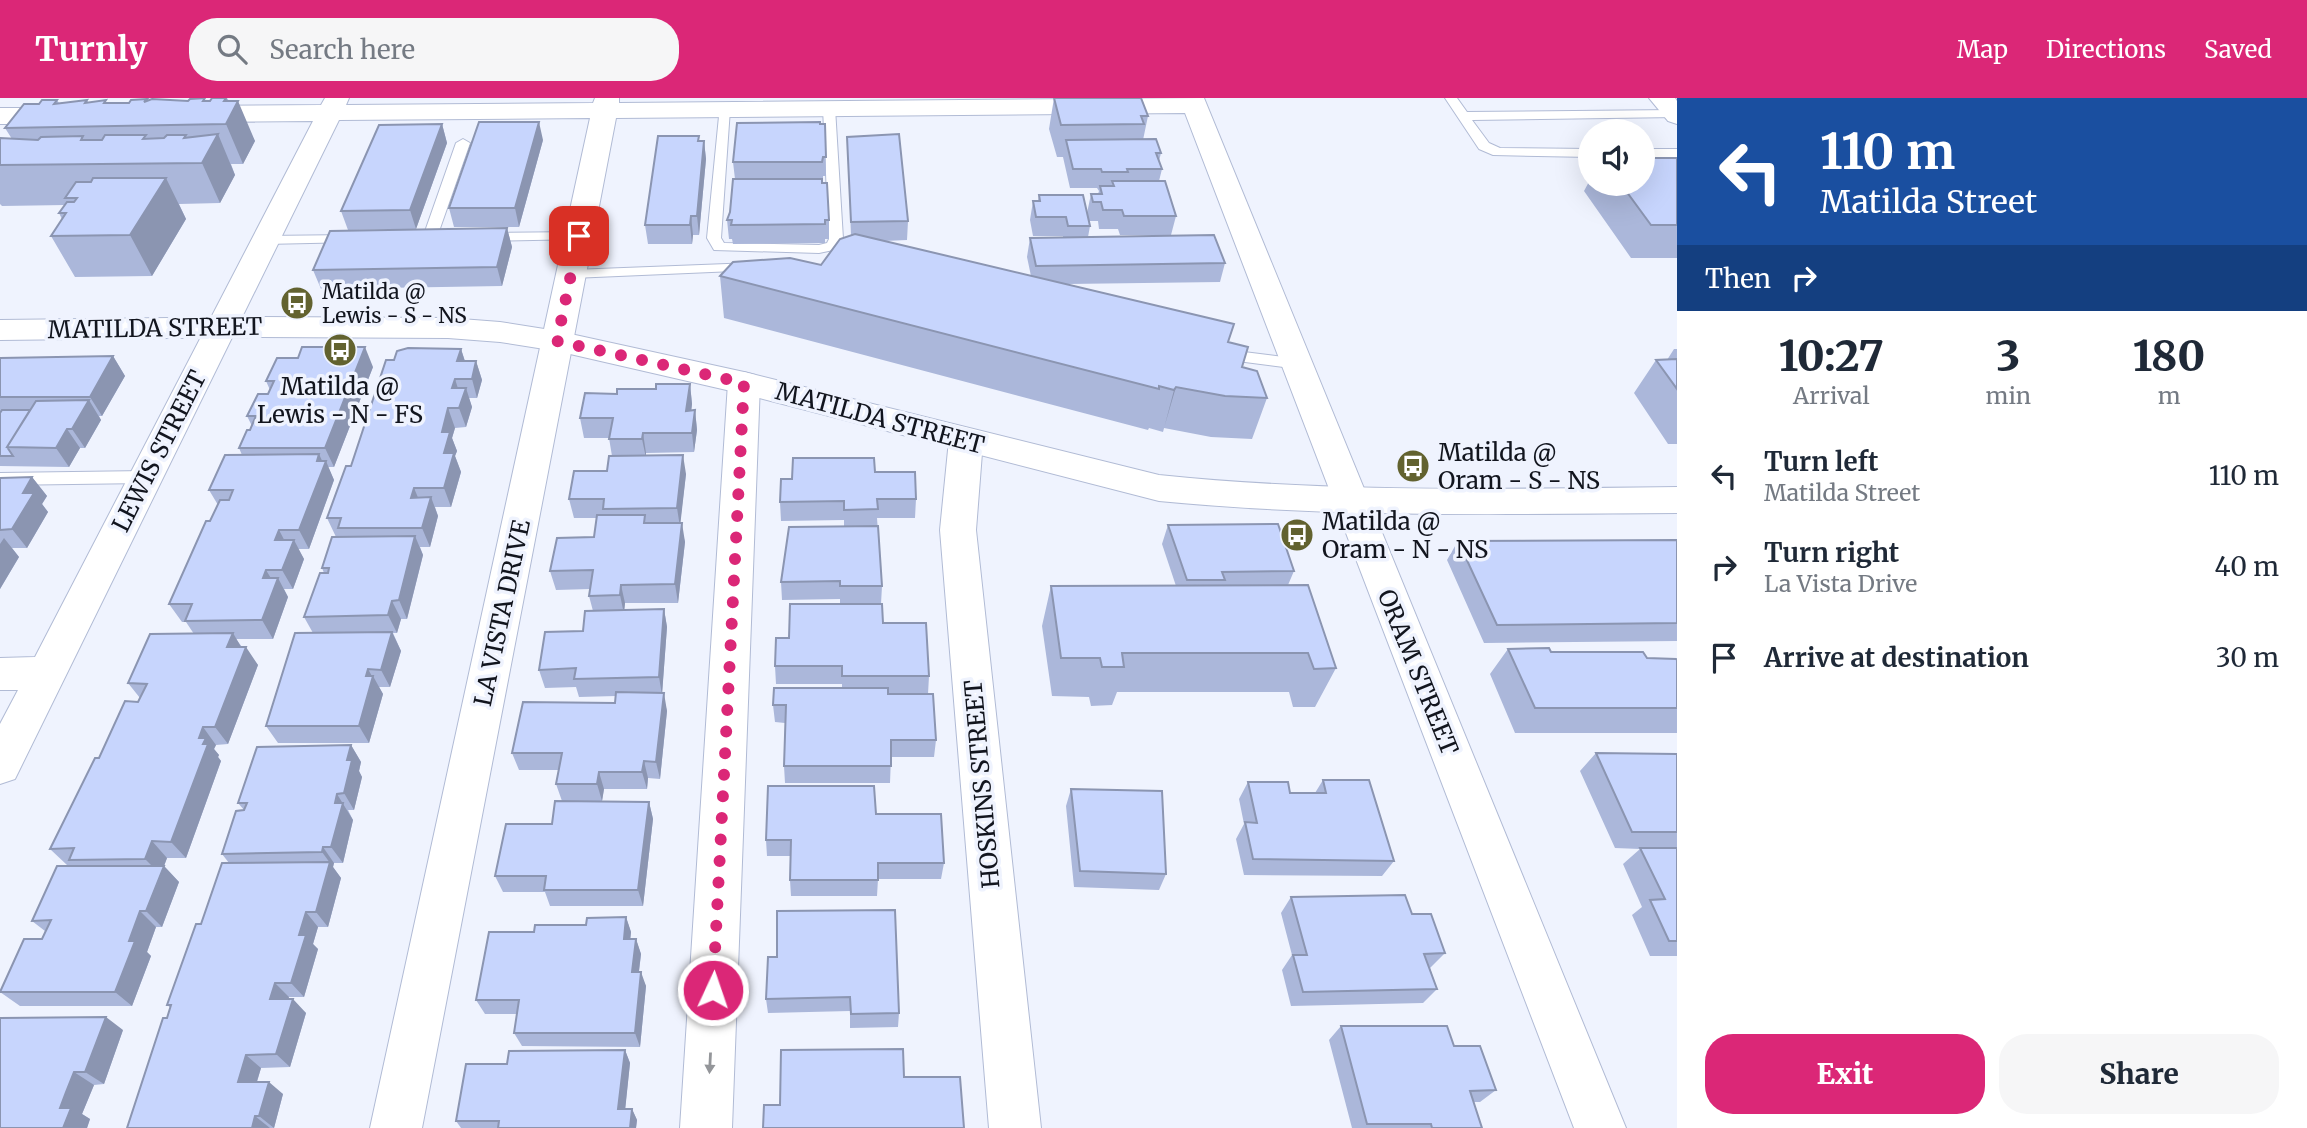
<!DOCTYPE html>
<style>
body{margin:0;font-family:Merriweather,serif;background:#f6f6f7;color:#1f2937;height:100vh;display:flex;flex-direction:column;font-size:26px;white-space:nowrap}
*{box-sizing:border-box;margin:0}
p{font-size:23px;color:#747a83}
.icon{flex:none;width:38px;height:38px;fill:none;stroke:currentColor;stroke-width:2;stroke-linecap:round;stroke-linejoin:round}
.map{position:relative;flex:1;overflow:hidden}
.sheet{display:flex;flex-direction:column;background:#fff;width:630px}
.sheet>*{flex:none}
.banner{background:#1a4fa0;color:#fff;overflow:hidden}
.tools{position:absolute;left:1578px;top:21px;display:grid;gap:14px}
.tools a{display:grid;place-items:center;width:77px;height:77px;border-radius:50%;background:#fff;box-shadow:0 7px 28px #0002;font-size:35px}
.pin{position:absolute;display:grid;place-items:center;width:60px;height:60px;color:#fff;margin:-30px;border-radius:14px;box-shadow:0 4px 10px #0006}
.me{position:absolute;width:77px;margin:-38px;rotate:3deg;stroke-linejoin:round;filter:drop-shadow(0 0 5px #0008)}
.turn{display:flex;align-items:center;gap:24px;height:147px;padding:0 28px;font-size:32px}
.turn .icon{width:91px;height:91px;stroke-width:2.5}
.turn b{display:block;font-size:49px;line-height:60px}
.then{display:flex;align-items:center;height:66px;padding:0 28px;background:#0003;gap:14px;font-size:26px}
.eta{display:flex;justify-content:space-evenly;align-items:center;height:119px;text-align:center}
.eta b{font-size:42px;font-weight:800;line-height:49px}
.primary-button{display:flex;gap:14px;margin-top:auto;padding:14px 28px}
.primary-button a{flex:1;height:80px;border-radius:28px;background:#db2777;color:#fff;font-size:28px;font-weight:800;line-height:80px;text-align:center}
.primary-button a+a{background:#f6f6f7;color:#1f2937}
ul{padding:0;list-style:none}
li{display:flex;align-items:center;gap:21px;height:91px;padding:0 28px}
li div{flex:1}
li b{display:block;font-size:26px}
li em{font-style:normal}
header{display:flex;align-items:center;gap:42px;box-sizing:border-box;height:98px;padding:0 35px;background:#db2777;color:#fff}
header strong{font-size:33px}
nav{display:flex;gap:38px;margin-inline-start:auto;font-size:24px}
.search{width:490px;height:63px;background:#f6f6f7;display:flex;align-items:center;gap:18px;box-sizing:border-box;padding:0 24px;border-radius:28px;color:#747a83;font-size:26px}
main{display:flex;flex:1;min-height:0}
.map>svg:first-child{display:block}
</style>
<header>
<strong>Turnly</strong>
<div class="search"><svg class="icon" aria-label="search" viewBox="0 0 24 24"><circle cx="10" cy="10" r="6"/><path d="M15 15l6 6"/></svg>Search here</div>
<nav><a>Map</a><a>Directions</a><a>Saved</a></nav>
</header>
<main>
<div class="map">
<svg width="1677" height="1030" viewBox="0 0 1677 1030">
<rect width="100%" height="100%" fill="#eff3fe"/>
<g fill="none" stroke-linecap="round" stroke-linejoin="round">
<defs>
<path id="service" d="M1445,0H1457L1467,14L1675,12L1677,19L1472,22L1489,45L1500,50L1591,51V59L1493,57L1479,51Z
M829,6L835,10L843,141L838,151L819,155L714,152L707,140L720,8H728L730,11L721,140L724,145L819,147L827,145L829,141L823,10Z
M463,41L470,45L437,139L435,142H425L423,139L456,45Z
M1643,51H1677V59H1643Z
M579,134L584,135V141L483,143L476,139L483,135Z
M351,137L358,141L356,144L265,146L258,142L265,138Z
M753,165L758,166L760,169L758,172L572,180L565,176L572,172Z
M1220,251L1299,261L1307,266L1299,271L1214,260L1212,256L1214,252Z
M146,373L155,379L146,385L0,387V375Z"/>
<path id="minor" d="M325,0H349L346,7L593,5L595,0H619V5L1204,0L1626,1030H1574L1185,15L616,20L422,1030H370L590,20L339,22L15,681L0,686V626L18,592H0V560L35,559L313,23L191,24L182,21L178,16L182,11L191,8L321,7Z
M1649,0H1675L1677,3V26L1668,23Z
M0,10H68L77,13L81,18L77,23L68,26H0Z
M744,274L755,277L760,285L732,1030H680L728,285L733,277Z
M966,330L978,334L983,342L976,432L1041,1030H989L940,432L949,342L954,334Z"/>
<path id="tertiary" d="M261,219L448,220L500,224L557,233L744,274L1159,377C1332,395 1504,391 1677,389V415C1504,416 1332,420 1159,403L744,296L557,253L500,244L448,240L261,239L0,242V222Z"/>
</defs>
<!-- service casing -->
<use href="#service" stroke="#b1bbd5" stroke-width="2"/>
<!-- minor casing -->
<use href="#minor" stroke="#b1bbd5" stroke-width="2"/>
<!-- tertiary casing -->
<use href="#tertiary" stroke="#b1bbd5" stroke-width="2"/>
<!-- service -->
<use href="#service" fill="#fff" fill-rule="evenodd"/>
<!-- minor -->
<use href="#minor" fill="#fff" fill-rule="evenodd"/>
<!-- tertiary -->
<use href="#tertiary" fill="#fff" fill-rule="evenodd"/>
</g>
<!-- wall -->
<path fill="#abb7da" d="M227,0L255,43L243,66H231L235,77L220,105L179,106L186,121L152,178L75,179L51,138L62,121L59,115L65,107L2,108L0,106V40L12,41L5,30L57,2L59,5L87,2L88,4L129,5L147,1L148,3H210Z
M1054,0L1148,18L1143,42L1161,55L1159,63L1162,71L1159,83L1176,118L1171,137H1120L1118,131H1099L1098,123H1089L1087,115L1091,96H1098L1099,93L1097,90H1070L1063,59H1057L1049,31Z
M442,26L447,45L416,131L348,132L341,113Z
M820,26H825L826,78H823V82H822L829,122V141H825V145L733,146L732,141H729L727,122L730,114L735,81L733,64Z
M847,39L908,123L907,142L884,143L1031,178L1027,159L1030,140H1063V138H1033L1030,122L1033,103H1038L1039,97L1090,128L1088,139L1225,165L1220,184L1067,186L1234,226L1228,244L1242,269L1267,300L1252,341L1211,339L1164,330L1163,334L1149,330L1148,332L724,220L720,178L821,167L851,137Z
M543,42L519,129H454L449,110Z
M700,43H704L706,61L699,137H693L692,146H648L645,127Z
M1677,60V160H1631L1584,93L1591,80V86H1643Z
M507,130L512,149L502,188L321,191L313,172Z
M461,251L465,263H476L482,282L477,300H469L472,309L466,329L455,330L452,340L457,353L455,358L461,374L451,409H435L438,418L430,449H420L423,457L407,521H401L397,535H393L401,553L390,589H379L383,596L369,645H278L266,628L313,535L304,519L324,475L322,470L336,439L327,420L351,368Z
M1674,251H1677V346H1668L1634,295L1656,262H1667Z
M113,258L125,278L102,318H99L101,322L85,350H80L69,369L0,368V260Z
M373,269L334,369H328L334,382L309,451H298L304,461L293,491H284L288,499L273,541H236L242,549L258,567L228,646L216,647L214,651L219,657L218,659L221,663L186,760H167L164,768L179,784L162,829H156L147,854L151,858L132,908H20L0,894L42,841L45,833L32,823L76,768L75,767H67L50,751L99,660L140,600L128,585L194,536L186,524H182L169,506L218,407L209,392L242,357L239,350L252,328L247,318L268,296L270,292L266,283Z
M690,286L692,306L691,313L695,312L697,332L694,354L646,355V358L686,376L680,425L685,444L678,505H625L624,512L664,511L667,529L662,595L667,613L660,681L648,680L647,691H604L602,703H562L556,686L559,672H519L512,655L615,605L616,598L579,599L576,589L545,590L539,572L583,533L593,513L589,498L590,491L556,492L550,473L594,439L597,420H574L569,401L607,373L612,358L609,340H584L580,320L617,296Z
M875,374L916,401L915,420H877L882,488L881,506L883,525L929,578L928,596L936,642L934,659H891L890,685H785L784,668L785,625L775,624L773,607L842,590V586H776L775,568L789,540L840,506V501L782,502L781,484L844,428V422L781,423L780,404L792,381Z
M32,379L47,398L42,406L48,414L27,450H12L19,459L0,491V380Z
M1168,427L1294,473L1288,487L1336,570L1315,609H1293L1289,594H1117L1112,607L1091,608L1089,599L1052,598L1042,528L1051,488H1176L1162,446Z
M1677,442V543L1484,545L1447,462L1458,443Z
M1508,551L1677,562V635H1515L1490,576Z
M351,647L361,664L359,673L362,679L354,712H348L353,722L343,765H334L333,769L341,780L328,829H318L313,846L318,851L304,899H289L288,901L306,915L290,969L261,970L257,984L283,996L274,1030H127L171,910L167,907L201,826L229,765L222,756L244,712L238,705Z
M1596,655L1677,656V858H1650L1632,817L1642,809L1623,766L1640,751L1615,750L1580,673Z
M1323,682L1394,763L1382,778L1244,777L1236,741L1244,726L1239,701L1248,684L1290,695H1315Z
M1071,691L1166,776L1159,792L1074,789L1066,708Z
M649,704L653,721L643,808H550L545,794H503L495,778L552,726Z
M876,716L944,765L941,781H878L877,798H791L790,782L791,758H767L766,742Z
M1291,799L1412,816L1445,855L1430,870L1437,891L1423,905L1291,908L1282,872L1292,857L1281,815Z
M626,819L631,834L630,841H636L641,856L639,874L646,888L640,949L522,948L514,935L517,916H485L476,902L534,834L586,827Z
M768,859L899,915L898,929L850,930V913L768,915L766,901Z
M1341,928L1496,992L1480,1004H1474L1482,1030H1352L1329,942Z
M123,932L104,986L94,987L82,1016L90,1021L87,1030H0Z
M625,952L630,965L625,1011H632L637,1022L636,1030H461L456,1023L507,966Z"/>
<!-- shaded-wall -->
<path fill="#8b95b1" d="M226,0L232,14L238,3L255,43L243,66L226,26L224,3Z
M539,24L543,42L519,129L515,110Z
M442,26L447,45L416,131L410,112Z
M218,36L235,77L220,105L202,65Z
M704,43L706,61L699,137L697,118Z
M166,80L186,121L152,178L130,137Z
M691,118L693,137L692,146L690,127Z
M507,130L512,149L502,188L497,169Z
M365,249L373,269L334,369L325,350Z
M461,251L467,270L463,282L457,263Z
M113,258L125,278L102,318L90,299Z
M476,263L482,282L477,300L472,281Z
M455,281L461,300L452,290Z
M690,286L692,306L689,332L686,313Z
M1176,289L1164,330L1163,334L1174,292Z
M466,290L472,309L466,329L459,310Z
M89,302L101,322L85,350L72,331Z
M448,310L455,330L452,340L457,353L455,358L461,374L451,409L444,390L442,334Z
M695,312L697,332L694,354L692,335Z
M67,331L80,350L69,369L56,350Z
M643,335L646,355V360L642,341Z
M319,356L324,367L326,363L334,382L309,451L299,432Z
M683,357L686,376L680,429L677,410Z
M32,379L47,398L42,406L48,414L27,450L12,431L23,395Z
M414,390L422,409L411,400Z
M431,399L438,418L430,449L422,430Z
M682,425L685,444L678,505L675,486Z
M279,432L289,451L275,442Z
M415,438L423,457L407,521L399,502Z
M4,440L19,459L0,491V446Z
M294,442L304,461L293,491L282,472Z
M266,472L275,487L278,480L288,499L273,541L262,522L263,480Z
M621,487L625,505L624,516L620,497Z
M392,503L401,521L397,535L388,517Z
M664,511L667,529L662,597L659,579Z
M392,534L401,553L390,589L381,572Z
M233,535L244,554L246,549L258,567L228,646L215,629L227,549Z
M368,571L373,580V578L383,596L369,645L359,628L366,578Z
M664,595L667,613L660,681L656,664Z
M203,629L216,647L214,651L219,657L218,659L221,663L186,760L171,744L199,640Z
M351,647L361,664L359,673L362,679L354,712L344,695L347,662Z
M644,663L648,680L647,691L642,674Z
M599,674L604,691L602,703L597,686Z
M337,696L353,722L343,765L331,749Z
M649,704L653,721L643,808L638,792Z
M152,743L167,760L164,768L179,784L162,829L146,813L161,777L145,761Z
M323,749L334,765L333,769L341,780L328,829L316,814L330,765L322,754Z
M140,813L156,829L147,854L151,858L132,908L115,894L129,843Z
M306,814L318,829L313,846L318,851L304,899L291,885L299,837Z
M626,819L631,834L629,856L624,841Z
M636,841L641,856L637,888L632,874Z
M641,874L646,888L640,949L635,935Z
M275,885L289,899L283,915L270,901Z
M293,901L306,915L290,969L276,956Z
M106,919L123,932L104,986L85,974Z
M625,952L630,965L624,1023L618,1011Z
M246,957L261,970L253,996L238,984Z
M74,974L94,987L82,1016L90,1021L87,1030H63L60,1010Z
M269,984L283,996L274,1030L259,1018Z
M632,1011L637,1022L636,1030H630Z
M255,1018L270,1030H252Z"/>
<!-- building -->
<path fill="#c7d5fd" stroke="#8b95b1" stroke-width="2" d="M205,0L203,3H210L212,0H226L224,3H238L226,26L5,30L24,6H39L42,2H57L54,6L87,2L85,5L106,2L104,5H129L131,2L147,1L144,4L152,1L188,3L190,1Z
M1054,0H1141L1148,18H1141L1144,26L1061,27Z
M479,24H539L515,110H449Z
M820,24V26H825L826,59H823L822,64H733L737,25Z
M442,26L410,112L341,113L379,27Z
M218,36L202,65L0,67V40L38,42L41,39L83,38L81,42H102L105,37H146L143,41L164,40L167,37H186L184,40Z
M899,36L908,123L851,124L847,39Z
M658,38H699L698,43H704L697,118H691L690,127H645Z
M1156,41L1161,55H1156L1162,71H1127L1128,74H1102L1101,71H1073L1066,42Z
M1643,60H1677V127H1651L1621,86H1643Z
M93,80H166L130,137L51,138L66,115H59L67,104H74L77,100H65L76,84H91Z
M733,81H822V85H827L829,122H825V126L731,127L732,122H727L730,114Z
M1112,83H1165L1176,118H1124L1122,112H1103L1101,104H1093L1091,96H1102L1100,88H1114Z
M1039,97H1083L1090,128H1068L1066,119H1036L1033,103H1040Z
M507,130L497,169L313,172L330,133Z
M855,136L1234,226L1228,244L1248,249L1242,269L1257,273L1267,300L1225,298L1176,289L1174,292L1159,288V291L720,178L733,164L790,160L821,167L840,141Z
M1214,137L1225,165L1036,168L1030,140Z
M302,249H365L325,350H239L247,332H250L256,318H247L258,296H268L274,283H266L277,260H298Z
M408,250L461,251L457,263H476L472,281H455L452,290H466L459,310H448L442,334H450L444,355H454L444,390H414L411,400L431,399L422,430H338L341,420H327L346,368H351L386,262H394L397,253Z
M113,258L90,299H0V260Z
M1677,261V291L1656,262Z
M656,286H690L686,313L695,312L692,335H643L642,341H609L613,320H580L585,295L617,296V291H656Z
M89,302L72,331H67L56,350L7,349L36,303Z
M2,312H30L7,349L13,358H0V315Z
M319,356L317,363H326L299,432H279L275,442H294L282,472H266L263,480H278L262,522L185,523L192,506H169L206,423H210L220,402H229L233,392H209L225,357Z
M683,357L677,410L603,411L604,401H569L574,373H607L609,358Z
M793,360H874L875,374H915L916,401H877L878,411L844,412V403L780,404L781,381H792Z
M32,379L23,395H34L12,431L0,432V380Z
M597,417H645L644,425H682L675,486L621,487L620,497L589,498L593,472L550,473L557,440L594,439Z
M1278,426L1294,473L1222,474L1225,482H1187L1168,427Z
M878,428L882,488H840V483L781,484L789,429Z
M415,438L399,502L392,503L388,517L304,519L320,475H328L329,470H322L332,439Z
M1677,442V525L1497,527L1458,443Z
M1308,487L1336,570L1314,571L1308,555H1122L1124,569H1102L1100,560H1061L1051,488Z
M790,506H882L883,525H926L929,578H842V568H775L776,540H789Z
M664,511L659,579L574,581L576,570L539,572L545,534L583,533L585,513Z
M392,534L381,572L368,571L366,578H373L359,628H266L295,535Z
M233,535L227,549H246L215,629H203L199,640H206L203,646H208L171,744L152,743L145,761L69,762L74,750L50,751L95,660H99L125,603L138,604L147,586L128,585L150,536Z
M1549,550L1551,554H1643L1647,560L1676,561L1677,562V610H1535L1508,551Z
M774,590H888V596H933L936,642H891V668H784L786,607H773Z
M616,594L664,595L656,664L644,663L642,674H599L597,686H556L562,655H512L523,604L615,605Z
M351,647L347,662H352L344,695L337,696L335,705H343L331,749H323L322,754L222,756L236,713L244,712L247,705H238L257,649Z
M1596,655L1677,656V734H1632Z
M1323,682H1369L1394,763L1253,761L1245,724L1257,725L1248,684H1288L1290,695H1326Z
M768,688H874L876,716H941L944,765H878V782H790L791,742H766Z
M1071,691L1162,693L1166,776L1080,773Z
M555,703L649,704L638,792H544L546,778H495L506,726H552Z
M1640,750H1677V843H1669L1650,802L1665,801Z
M330,764L316,814H306L299,837H306L291,885H275L270,901H293L276,956L246,957L238,984H269L259,1018H255L252,1030H127L163,920H167L171,907H167L196,826H201L222,765Z
M57,768H164L146,813H140L129,843H135L115,894H0L24,841H42L51,822L32,823Z
M1405,797L1412,816H1431L1445,855L1424,856L1437,891L1303,894L1293,857H1307L1291,799Z
M895,812L899,915L851,916L850,899L766,901L768,859H777V813Z
M626,819L624,841H636L632,874H641L635,935H514L519,902H476L489,834H534L535,827H586L587,820Z
M106,919L85,974H74L66,994L60,1010H71L63,1030H0V920Z
M1341,928H1447L1454,948H1480L1496,992L1470,993L1482,1030H1432L1431,1026H1367Z
M903,951L904,979H960L964,1030H763L764,1007H780L781,952Z
M625,952L618,1011H632L630,1030H498L499,1023H456L466,966H507L509,953Z"/>
<!-- one-way arrows -->
<defs><path id="oneway-solid" d="M-6-.8H1V-3.2L6.5 0L1 3.2V.8H-6Z" transform="scale(1.75)"/></defs>
<use fill="#94969a" href="#oneway-solid" transform="translate(710 965) rotate(93)"/>
<g fill="none" stroke-linecap="round" stroke-linejoin="round">
<!-- route -->
<path stroke="#db2777" stroke-width="12" stroke-dasharray="0 21.6" d="M579,138L557,243L744,285L713,892"/>
</g>
<!-- icons -->
<defs>
<symbol id="bus-disc" viewBox="-11 -11 22 22"><circle r="9.5" fill="#62622f" stroke="#eff3fe"/><path d="M-5-6H5V4H4V6H2V4H-2V6H-4V4H-5ZM-3.5-4V0h7V-4ZM-3.5 1.2v1.5H-2V1.2ZM2 1.2v1.5H3.5V1.2Z" fill="#fff"/></symbol>
</defs>
<g fill-rule="evenodd">
<use href="#bus-disc" x="278" y="186" width="38" height="38"/>
<use href="#bus-disc" x="321" y="233" width="38" height="38"/>
<use href="#bus-disc" x="1394" y="349" width="38" height="38"/>
<use href="#bus-disc" x="1278" y="418" width="38" height="38"/>
</g>
<g text-anchor="middle" dominant-baseline="central" stroke-width="7" stroke-linejoin="round" paint-order="stroke">
<!-- far-poi labels -->
<g font-size="21" fill="#12151e" stroke="#eff3fe" text-anchor="start">
<text x="322" y="193">Matilda @<tspan x="322" dy="24">Lewis - S - NS</tspan></text>
</g>
<!-- street labels -->
<g font-size="24" fill="#12151e" stroke="#eff3fe">
<text transform="translate(155 230) rotate(-1)">MATILDA STREET</text>
<text transform="translate(880 320) rotate(15)">MATILDA STREET</text>
<text transform="translate(159 353) rotate(-63)">LEWIS STREET</text>
<text transform="translate(502 515) rotate(-78)">LA VISTA DRIVE</text>
<text transform="translate(1418 574) rotate(68)">ORAM STREET</text>
<text transform="translate(982 686) rotate(-95)">HOSKINS STREET</text>
</g>
<!-- poi labels -->
<g font-size="24" fill="#12151e" stroke="#eff3fe" text-anchor="start">
<text x="340" y="288" text-anchor="middle">Matilda @<tspan x="340" dy="28">Lewis - N - FS</tspan></text>
<text x="1438" y="354">Matilda @<tspan x="1438" dy="28">Oram - S - NS</tspan></text>
<text x="1322" y="423">Matilda @<tspan x="1322" dy="28">Oram - N - NS</tspan></text>
</g>
</g>
</svg>
<div class="tools">
<a><svg class="icon" aria-label="sound" viewBox="0 0 24 24"><path d="M4 9h4l5-4v14l-5-4H4zM17 9q2 3 0 6"/></svg></a>
</div>
<div class="pin" style="left:579px;top:138px;background:#d93025"><svg class="icon" aria-label="arrive" viewBox="0 0 24 24"><path d="M6 21V4h12l-3 4 3 4H6"/></svg></div>
<svg class="me" style="left:713px;top:892px" viewBox="-20 -20 40 40"><circle r="17" fill="#db2777" stroke="#fff" stroke-width="3"/><path d="M0-11L8 9 0 5-8 9z" fill="#fff"/></svg>
</div>
<section class="sheet">
<div class="banner">
<div class="turn"><svg class="icon" aria-label="left" viewBox="0 0 24 24"><path d="M17 20v-9H6M10 6l-5 5 5 5"/></svg><div><b>110 m</b>Matilda Street</div></div>
<div class="then">Then<svg class="icon" aria-label="right" viewBox="0 0 24 24"><path d="M7 20v-9h11M14 6l5 5-5 5"/></svg></div>
</div>
<div class="eta">
<div><b>10:27</b><p>Arrival</p></div>
<div><b>3</b><p>min</p></div>
<div><b>180</b><p>m</p></div>
</div>
<ul>
<li><svg class="icon" aria-label="left" viewBox="0 0 24 24"><path d="M17 20v-9H6M10 6l-5 5 5 5"/></svg><div><b>Turn left</b><p>Matilda Street</p></div><em>110 m</em></li>
<li><svg class="icon" aria-label="right" viewBox="0 0 24 24"><path d="M7 20v-9h11M14 6l5 5-5 5"/></svg><div><b>Turn right</b><p>La Vista Drive</p></div><em>40 m</em></li>
<li><svg class="icon" aria-label="arrive" viewBox="0 0 24 24"><path d="M6 21V4h12l-3 4 3 4H6"/></svg><div><b>Arrive at destination</b></div><em>30 m</em></li>
</ul>
<div class="primary-button"><a>Exit</a><a>Share</a></div>
</section>
</main>
